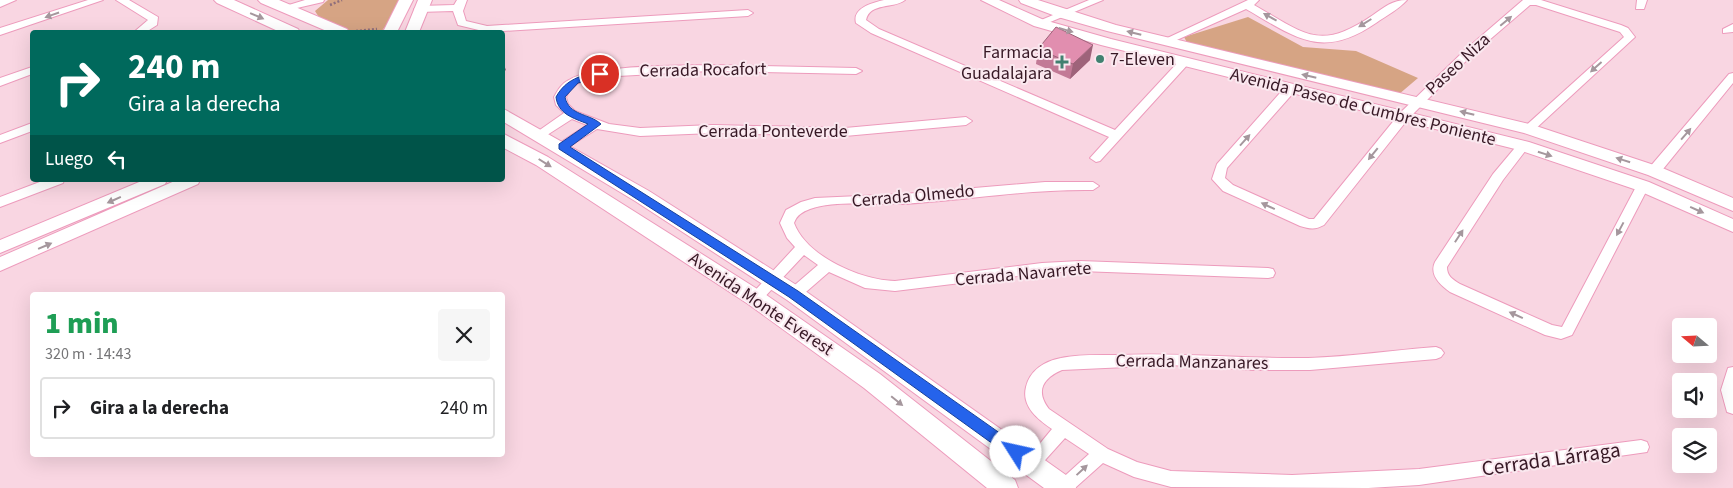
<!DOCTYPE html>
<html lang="es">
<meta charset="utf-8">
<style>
body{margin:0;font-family:"Source Sans 3",sans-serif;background:#f6f6f6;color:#202124;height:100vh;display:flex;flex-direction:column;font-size:19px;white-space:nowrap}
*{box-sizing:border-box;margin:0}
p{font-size:16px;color:#757577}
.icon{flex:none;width:28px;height:28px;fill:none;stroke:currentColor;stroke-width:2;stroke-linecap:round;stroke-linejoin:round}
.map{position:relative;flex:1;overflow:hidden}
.details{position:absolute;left:30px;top:292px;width:475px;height:165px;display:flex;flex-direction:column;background:#fff;border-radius:5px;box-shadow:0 5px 20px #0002}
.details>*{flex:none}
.guide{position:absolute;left:30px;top:30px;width:475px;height:152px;border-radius:5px;box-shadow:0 5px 20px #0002;background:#00695c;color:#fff;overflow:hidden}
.needle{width:32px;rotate:289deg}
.fabs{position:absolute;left:1672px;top:318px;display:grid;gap:10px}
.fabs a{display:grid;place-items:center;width:45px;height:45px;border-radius:5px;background:#fff;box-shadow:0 5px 20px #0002;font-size:25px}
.pin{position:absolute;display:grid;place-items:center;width:42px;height:42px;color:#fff;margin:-21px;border:2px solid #fff;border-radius:50%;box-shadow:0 1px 5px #0007}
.me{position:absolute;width:55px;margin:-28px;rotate:305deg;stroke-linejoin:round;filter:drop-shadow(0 0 4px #0008)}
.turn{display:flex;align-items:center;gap:18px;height:105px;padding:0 15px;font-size:22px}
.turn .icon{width:65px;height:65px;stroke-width:2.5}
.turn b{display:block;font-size:35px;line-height:42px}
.then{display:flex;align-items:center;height:48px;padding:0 15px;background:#0003;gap:10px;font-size:19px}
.round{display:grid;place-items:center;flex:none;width:52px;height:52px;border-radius:5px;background:#f6f6f6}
.headline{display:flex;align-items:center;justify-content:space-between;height:85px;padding:0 15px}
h1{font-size:30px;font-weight:800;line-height:38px;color:#1e9e55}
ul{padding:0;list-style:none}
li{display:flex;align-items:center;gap:15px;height:62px;margin:0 10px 8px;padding:0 5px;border:2px solid #e0e0e0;border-radius:5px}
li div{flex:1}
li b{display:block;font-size:19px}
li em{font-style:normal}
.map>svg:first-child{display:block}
</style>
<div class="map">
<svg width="1733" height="488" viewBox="0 0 1733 488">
<rect width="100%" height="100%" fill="#f9d6e2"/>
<!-- green -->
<path fill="#d6a484" d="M328,0H405L381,32H377C355,32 327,33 315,11Z
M1248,17L1303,47L1356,51L1418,78L1398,95L1189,46L1184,37Z"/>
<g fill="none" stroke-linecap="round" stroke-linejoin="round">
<defs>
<path id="minor" d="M0,0H16L0,7Z
M88,0H103L0,35V28Z
M116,0H129L158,17L157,25L146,32H134L148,20Z
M305,0H324L323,2L284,11L279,8Z
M457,0H467L463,11L466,21L487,26L748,10L753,13L748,16L487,32L458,25L453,11L419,12L414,9L419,6L454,5Z
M884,0H905C894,9 870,2 866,20L879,29L1115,130L1180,60H1188L1190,62L1100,161L1096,162L1090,158L1109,137L871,33L856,23C852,8 872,3 884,0Z
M1089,0H1103L1043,25H1035L1034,23Z
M1248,0H1259L1254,5C1305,34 1319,52 1373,15C1385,7 1392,0 1407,0C1399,9 1386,16 1376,23C1322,60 1296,38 1246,9L1170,43H1162L1161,41Z
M1523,0H1541L1621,25L1628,28L1635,37L1532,132H1524L1522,129L1624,37L1620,32L1536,5H1530L1473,54L1408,119L1324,225C1315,230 1310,229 1300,226L1223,191L1212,179L1217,164L1287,85H1295V91L1227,168L1225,178L1233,185L1309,219H1314L1400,113L1465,50Z
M1637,0H1647L1644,9H1636Z
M1733,24V32L1723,33V29Z
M709,65L856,68L862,71L856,74L709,71L600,77L578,83L570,90L566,97L568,104L575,111L609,124L640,128L713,125L845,128L966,117L972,121L966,125L845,136L713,133L640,136L597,129L562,151L558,150L556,147L558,144L587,125L572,119L544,137H536L534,134L564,113L556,105L554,97C558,90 561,84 569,80C592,65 678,66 709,65Z
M32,67V74L0,86V78Z
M1733,73V83L1659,174H1649L1648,171L1649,168L1729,74Z
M32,123V131L0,143V135Z
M1523,142L1529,146L1503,180L1447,267C1447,276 1452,279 1460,284L1552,325L1562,327L1638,183L1643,182L1649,186L1572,335L1561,339L1545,335L1450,292C1440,285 1429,275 1435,262L1493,174L1519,143Z
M45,180H64L63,183L0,207V197Z
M1045,182H1093L1099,186L1093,190C1029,189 966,200 902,204C875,205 835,200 810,209C802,212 797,215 794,223C807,257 861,280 895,281L1042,263L1080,261L1268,268L1273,269L1275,273L1273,277L1268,278L1080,271L1042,273L895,291L865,288L829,272L799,298H789L787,294L789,290L818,265L804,255L760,302H750L748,298L795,247L787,238L780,223L786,210L801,202L815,198L904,194Z
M1436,347L1441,349L1444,353L1441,357L1436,359L1310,370H1254L1170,365L1062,370C1043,378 1035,391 1049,409L1108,449L1137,462L1171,471L1292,475L1419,469L1641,440L1647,442L1649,447L1647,452L1419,485L1368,488L1171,487L1134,477L1103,463L1075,488H1054L1057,483L1089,454L1065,438L1037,469L1031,471L1025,469L1023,464L1052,429C1039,420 1021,407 1026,387C1030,370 1045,361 1061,358C1079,354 1100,355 1118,355C1181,352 1244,359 1308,358C1350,357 1394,350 1436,347Z
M1733,367V414L1727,412L1721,390L1728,368Z"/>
<path id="tertiary" d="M399,0H413L397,32H383Z
M418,0H432L419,32H405Z
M981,0H999L1044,20L1111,39L1529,142L1649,182L1733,219V232L1637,190L1519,150L1101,45L1034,26Z
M1019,0H1038L1116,25L1533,125L1660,167L1733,198V211L1648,175L1524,133L1107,31L1058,17L1021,3Z
M144,180H167L165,184L0,253V240Z
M177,180H200L198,184L0,271V257Z"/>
<path id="secondary" d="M214,0H234L298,29L300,32H280L217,3Z
M258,0H279L347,29L349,32H329L261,3Z
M502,108L649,191L801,288L1073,480L1076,488H1044L787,300L635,201L502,121Z
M502,133L548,157L762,292L880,374L1015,480L1018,488H987L864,388L748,304L536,165L502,147Z"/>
</defs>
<!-- minor casing -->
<use href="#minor" stroke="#ed9bbc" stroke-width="2"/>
<!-- tertiary casing -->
<use href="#tertiary" stroke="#ed9bbc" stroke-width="2"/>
<!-- secondary casing -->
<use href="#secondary" stroke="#ed9bbc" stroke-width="2"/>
<!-- path -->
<path stroke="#8f6e7b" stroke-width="2.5" stroke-dasharray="2 2" stroke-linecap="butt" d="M330,5L342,0
M356,31L377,29"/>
<!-- minor -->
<use href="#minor" fill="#fff" fill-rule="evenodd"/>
<!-- tertiary -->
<use href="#tertiary" fill="#fff" fill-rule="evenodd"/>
<!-- secondary -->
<use href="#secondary" fill="#fff" fill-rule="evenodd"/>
</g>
<!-- wall -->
<path fill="#c27a96" d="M1038,49L1090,60L1070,79L1036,64Z"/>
<!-- shaded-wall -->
<path fill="#9e637a" d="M1093,45L1090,60L1070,79L1073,64Z
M502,60L506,70L502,73Z"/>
<!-- building -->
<path fill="#e18eaf" stroke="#9e637a" d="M1056,27L1093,45L1073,64L1038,49Z"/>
<!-- one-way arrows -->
<defs><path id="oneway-solid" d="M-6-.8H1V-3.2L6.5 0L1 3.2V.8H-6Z" transform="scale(1.25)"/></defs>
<g fill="#a5979d">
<use href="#oneway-solid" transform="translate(52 15) rotate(161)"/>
<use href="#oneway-solid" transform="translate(257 16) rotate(23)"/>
<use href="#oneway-solid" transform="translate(1270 17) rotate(-151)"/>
<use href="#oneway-solid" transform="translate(1506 21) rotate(-40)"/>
<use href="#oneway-solid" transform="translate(1365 23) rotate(148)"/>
<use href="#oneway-solid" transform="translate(1066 30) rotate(16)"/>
<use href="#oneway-solid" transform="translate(1134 33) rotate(-166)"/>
<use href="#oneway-solid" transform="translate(1596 67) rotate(138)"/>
<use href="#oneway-solid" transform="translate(1309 76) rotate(-167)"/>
<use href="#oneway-solid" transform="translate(1467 113) rotate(-166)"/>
<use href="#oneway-solid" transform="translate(1686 134) rotate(-49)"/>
<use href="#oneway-solid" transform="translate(1245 140) rotate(-48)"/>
<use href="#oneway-solid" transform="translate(1373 154) rotate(129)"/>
<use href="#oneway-solid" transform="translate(1545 154) rotate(18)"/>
<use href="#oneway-solid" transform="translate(1623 160) rotate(-162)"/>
<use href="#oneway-solid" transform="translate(545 163) rotate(32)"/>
<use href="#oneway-solid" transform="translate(114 200) rotate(156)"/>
<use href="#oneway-solid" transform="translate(1268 206) rotate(-155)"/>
<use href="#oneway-solid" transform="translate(1697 210) rotate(24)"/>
<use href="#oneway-solid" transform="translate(1620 229) rotate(118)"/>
<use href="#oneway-solid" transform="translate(1459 236) rotate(-57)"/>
<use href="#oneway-solid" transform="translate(45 246) rotate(-23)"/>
<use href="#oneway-solid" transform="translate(1516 315) rotate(-156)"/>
<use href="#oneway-solid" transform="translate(897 401) rotate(39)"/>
<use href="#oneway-solid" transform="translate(1082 470) rotate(-43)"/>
</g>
<!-- route -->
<path fill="#2563eb" stroke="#184099" d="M600,71L604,74L603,76L578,83L565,97C569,116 589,113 601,124L570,147L798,291L1021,448L1023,452L1021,457L1016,459L1011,457L789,297L559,149V144L588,124C573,118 558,114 556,97C566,79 580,76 600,71Z"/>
<!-- markers -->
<g fill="#418170" stroke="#fae8ef" stroke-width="2">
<circle cx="1100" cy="59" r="5"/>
<path d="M1059.5 54.5h5v5h5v5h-5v5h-5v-5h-5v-5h5z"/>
</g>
<g text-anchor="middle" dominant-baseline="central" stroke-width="4" stroke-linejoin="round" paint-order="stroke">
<!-- poi labels -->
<g font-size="18" fill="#371825" stroke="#fae8ef" text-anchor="end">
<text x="1052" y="52">Farmacia<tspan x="1052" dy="21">Guadalajara</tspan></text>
<text x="1110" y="59" text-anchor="start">7-Eleven</text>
</g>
<!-- street labels -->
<g font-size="18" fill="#371825" stroke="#fae8ef">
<text transform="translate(1458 64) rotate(-43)">Paseo Niza</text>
<text transform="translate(703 70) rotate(-1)">Cerrada Rocafort</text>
<text transform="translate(1363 107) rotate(14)">Avenida Paseo de Cumbres Poniente</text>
<text x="773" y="131">Cerrada Ponteverde</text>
<text transform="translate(913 196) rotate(-5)">Cerrada Olmedo</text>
<text transform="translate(1023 274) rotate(-5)">Cerrada Navarrete</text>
<text transform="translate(761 304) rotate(34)">Avenida Monte Everest</text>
<text transform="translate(1192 362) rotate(1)">Cerrada Manzanares</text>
</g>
<!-- near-street labels -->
<g font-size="21" fill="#371825" stroke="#fae8ef">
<text transform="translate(1551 459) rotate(-8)">Cerrada Lárraga</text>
</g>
</g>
</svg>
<div class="fabs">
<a><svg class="needle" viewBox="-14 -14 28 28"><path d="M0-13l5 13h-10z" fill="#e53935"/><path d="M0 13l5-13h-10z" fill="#757577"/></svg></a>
<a><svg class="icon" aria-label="sound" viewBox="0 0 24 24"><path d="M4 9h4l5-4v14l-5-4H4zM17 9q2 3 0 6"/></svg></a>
<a><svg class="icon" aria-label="layers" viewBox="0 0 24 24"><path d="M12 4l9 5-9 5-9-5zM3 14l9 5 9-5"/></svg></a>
</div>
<div class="pin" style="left:600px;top:74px;background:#d93025"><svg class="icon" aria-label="arrive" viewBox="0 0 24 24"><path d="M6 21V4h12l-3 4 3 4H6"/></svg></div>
<svg class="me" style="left:1016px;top:452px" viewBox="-20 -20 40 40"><circle r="19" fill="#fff"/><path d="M0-13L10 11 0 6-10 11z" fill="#2563eb"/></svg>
<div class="guide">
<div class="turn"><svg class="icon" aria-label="right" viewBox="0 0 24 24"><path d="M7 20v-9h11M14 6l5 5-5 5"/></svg><div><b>240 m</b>Gira a la derecha</div></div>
<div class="then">Luego<svg class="icon" aria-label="left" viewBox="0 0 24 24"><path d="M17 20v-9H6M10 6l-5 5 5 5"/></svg></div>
</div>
<section class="details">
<div class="headline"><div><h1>1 min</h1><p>320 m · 14:43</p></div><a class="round"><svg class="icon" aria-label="close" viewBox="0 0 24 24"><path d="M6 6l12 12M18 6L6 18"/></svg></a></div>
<ul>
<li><svg class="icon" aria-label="right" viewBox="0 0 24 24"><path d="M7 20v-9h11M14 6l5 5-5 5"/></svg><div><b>Gira a la derecha</b></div><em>240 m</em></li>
</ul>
</section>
</div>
